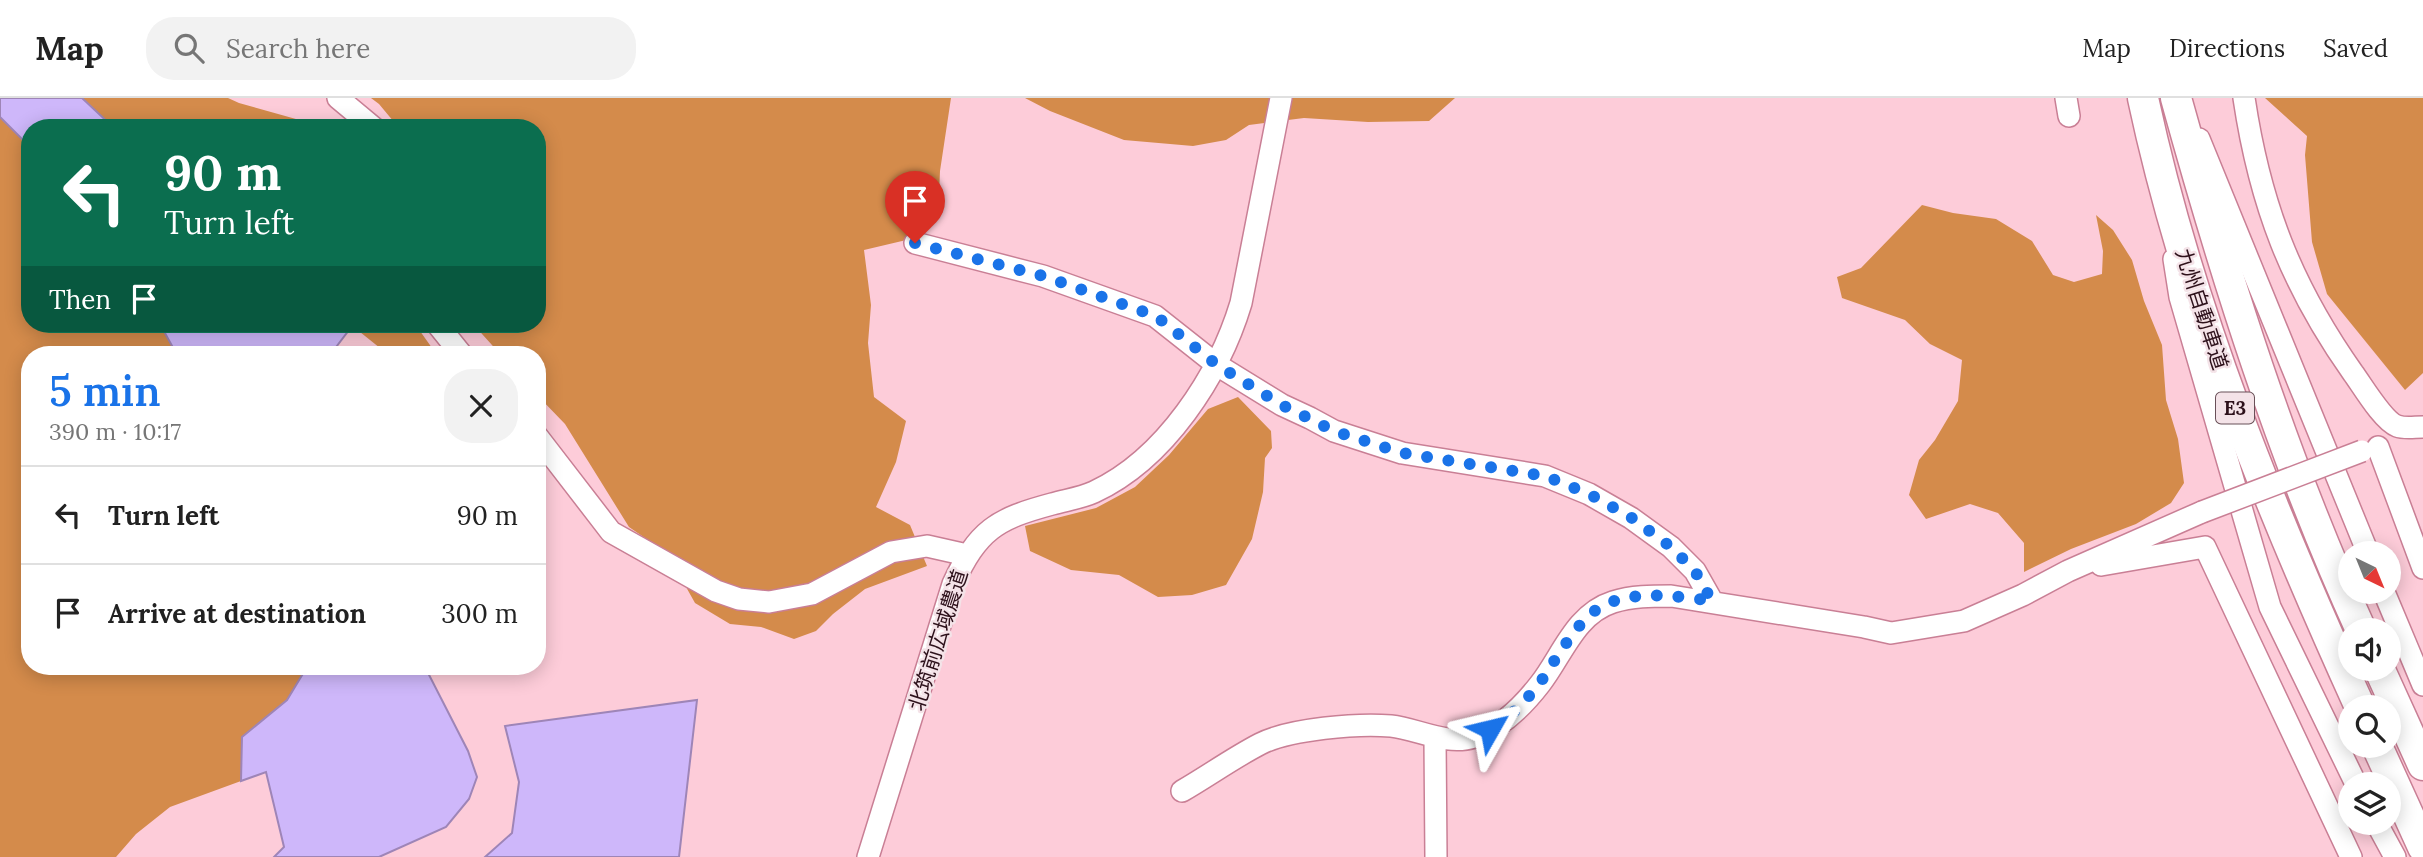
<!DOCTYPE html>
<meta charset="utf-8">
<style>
body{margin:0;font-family:Lora,"Noto Sans JP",serif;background:#f2f2f2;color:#222;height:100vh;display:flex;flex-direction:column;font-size:26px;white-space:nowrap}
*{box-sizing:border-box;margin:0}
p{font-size:23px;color:#767676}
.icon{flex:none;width:38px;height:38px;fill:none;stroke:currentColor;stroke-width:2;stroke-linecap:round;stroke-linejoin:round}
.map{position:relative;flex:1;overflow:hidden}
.details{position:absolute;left:21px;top:248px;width:525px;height:329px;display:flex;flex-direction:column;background:#fff;border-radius:28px;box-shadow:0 4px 18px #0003}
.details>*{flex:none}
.banner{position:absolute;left:21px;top:21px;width:525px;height:214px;border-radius:28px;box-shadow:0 4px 18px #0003;background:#0b6e4f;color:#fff;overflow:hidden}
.needle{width:46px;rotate:137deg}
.fabs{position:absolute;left:2338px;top:443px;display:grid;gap:14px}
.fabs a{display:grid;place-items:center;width:63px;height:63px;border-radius:50%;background:#fff;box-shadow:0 4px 18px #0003;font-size:35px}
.pin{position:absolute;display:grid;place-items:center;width:60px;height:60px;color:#fff;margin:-72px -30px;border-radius:50% 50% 50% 0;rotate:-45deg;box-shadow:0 0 7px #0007}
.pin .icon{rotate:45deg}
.me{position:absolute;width:77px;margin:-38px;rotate:53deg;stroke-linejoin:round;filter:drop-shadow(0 0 5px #0008)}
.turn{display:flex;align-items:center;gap:24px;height:147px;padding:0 28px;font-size:32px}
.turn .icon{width:91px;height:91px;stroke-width:2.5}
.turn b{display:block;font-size:49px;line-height:60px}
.then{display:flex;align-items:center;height:66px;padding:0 28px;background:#0003;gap:14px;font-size:26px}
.round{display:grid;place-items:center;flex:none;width:74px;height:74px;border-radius:28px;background:#f2f2f2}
.headline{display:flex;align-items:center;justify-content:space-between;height:119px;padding:0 28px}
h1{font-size:42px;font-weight:600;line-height:52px;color:#1a73e8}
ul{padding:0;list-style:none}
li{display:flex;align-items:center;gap:21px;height:98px;padding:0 28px;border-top:2px solid #e0e0e0}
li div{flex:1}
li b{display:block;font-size:26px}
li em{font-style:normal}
header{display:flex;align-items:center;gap:42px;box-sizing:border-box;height:98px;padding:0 35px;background:#fff;border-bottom:2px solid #e0e0e0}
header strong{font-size:33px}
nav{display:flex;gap:38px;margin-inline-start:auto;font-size:24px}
.search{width:490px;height:63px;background:#f2f2f2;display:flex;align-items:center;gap:18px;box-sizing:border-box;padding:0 24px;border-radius:28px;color:#767676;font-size:26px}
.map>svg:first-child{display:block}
</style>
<header>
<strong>Map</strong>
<div class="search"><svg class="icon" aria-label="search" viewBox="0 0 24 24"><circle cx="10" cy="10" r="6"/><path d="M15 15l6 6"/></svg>Search here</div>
<nav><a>Map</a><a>Directions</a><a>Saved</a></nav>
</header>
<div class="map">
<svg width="2423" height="759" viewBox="0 0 2423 759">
<rect width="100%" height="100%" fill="#fdccd9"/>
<!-- forest -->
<path fill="#d48b4b" d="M82,0H228L239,5L328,30H114Z
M371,0H951L940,73L938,119L919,139L864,152L871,207L868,245L874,299L906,323L896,364L876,409L910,427L927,468L865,491L833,516L816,533L794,541L761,529L730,526L695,505L667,455L629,429L565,326L537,297V257H501L473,226H537V30H399L379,6Z
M1025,0H1455L1429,23L1368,24L1304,20L1249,27L1226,42L1193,48L1124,42L1050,13Z
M2265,0H2423V275L2405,292L2327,196L2312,144L2305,57L2307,38Z
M0,19L30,49V226H160L177,257H30V569H307L287,602L242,639L241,683L170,709L136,736L116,759H0Z
M1922,107L1953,115L1996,121L2032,143L2053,177L2074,184L2102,176L2103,153L2096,117L2113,132L2132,162L2144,203L2162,247L2166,302L2178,341L2184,385L2171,405L2136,426L2071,451L2024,474V445L1998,415L1970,406L1926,421L1909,397L1919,362L1935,342L1958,303L1962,262L1930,246L1905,222L1842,200L1837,179L1861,170Z
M350,226H415L437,257H379L380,250Z
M1238,299L1271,333L1272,350L1265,360L1263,394L1252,441L1226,487L1192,497L1158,499L1119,477L1071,472L1030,453L1025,428L1096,410L1135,389L1169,357L1208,311Z"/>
<!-- water -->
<path fill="#ceb7fa" stroke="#9e85b7" stroke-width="2" d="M0,0H82L114,30H30V49L0,19Z
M160,226H350L352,228L330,257H177Z
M307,569H425L468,653L477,679L469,701L446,729L379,759H274L284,749L266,674L241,683L242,639L287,602Z
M697,602L679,759H485L512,735L519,684L505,628Z"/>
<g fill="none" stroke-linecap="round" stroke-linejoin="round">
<defs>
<path id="minor" d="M338,0L374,30
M2066,0L2069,18
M2244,0C2260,107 2291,187 2353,275C2362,287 2383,323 2397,328C2405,331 2414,329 2423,329
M2199,41L2368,455
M915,145L1043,178L1155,218L1217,267L1282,307L1310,320L1334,333L1402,355L1545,378L1589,396L1631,420L1671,449L1695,473L1712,503
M2174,161L2180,199L2270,509L2356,686
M437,226L462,257
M537,338L611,434L716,493L739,501L769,504L812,496L891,454L927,448L967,457
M2378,349L2423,470
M2101,467L2205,449L2351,759
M2384,494L2423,587
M1435,641L1436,759
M1182,693C1208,678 1233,660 1260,646C1289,631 1358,625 1391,628C1418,631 1447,648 1474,639C1501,630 1523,608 1540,586C1562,558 1575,516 1613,504C1632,498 1652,498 1671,498L1864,529L1891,535L1964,523L2023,497L2068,473L2202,414
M2376,724L2395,759
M868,759L953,486C978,432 996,421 1052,406C1066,402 1081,400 1094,394C1165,361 1219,278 1241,205L1281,0"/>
<path id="highway" d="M2143,0C2188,211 2271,413 2360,609
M2176,0C2226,181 2283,361 2361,532
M2379,570L2423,667
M2377,648L2423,749"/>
</defs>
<!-- minor casing -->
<use href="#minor" stroke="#c97f95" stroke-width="24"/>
<!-- highway casing -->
<use href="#highway" stroke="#c97f95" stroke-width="33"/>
<!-- minor -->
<use href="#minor" stroke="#fff" stroke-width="21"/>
<!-- highway -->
<use href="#highway" stroke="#fff" stroke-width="30"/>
<defs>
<path id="minor-bridge" d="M2202,414L2362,353"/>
</defs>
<!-- minor-bridge casing -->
<use href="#minor-bridge" stroke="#c97f95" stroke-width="24" stroke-linecap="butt"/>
<!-- minor-bridge -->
<use href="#minor-bridge" stroke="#fff" stroke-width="21"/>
</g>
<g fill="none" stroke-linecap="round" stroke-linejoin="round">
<!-- route -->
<path stroke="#1a73e8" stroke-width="12" stroke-dasharray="0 21.6" d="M915,145L1043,178L1156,218L1217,267L1282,307L1334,333L1402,355L1545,378L1589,396L1632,420L1671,449L1695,473L1712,503C1675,498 1629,490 1596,512C1582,522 1571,538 1561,553C1550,568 1543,583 1530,597C1517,611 1507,622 1490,631"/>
</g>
<g text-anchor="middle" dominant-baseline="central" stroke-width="5" stroke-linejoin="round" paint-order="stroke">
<!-- shield labels -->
<rect fill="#f4e3e8" stroke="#695058" stroke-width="2" x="2216" y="294.5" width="38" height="31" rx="5"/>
<g font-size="19" font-weight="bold" fill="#2d111b">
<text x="2235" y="310">E3</text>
</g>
<!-- street labels -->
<g font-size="21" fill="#2d111b" stroke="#f4e3e8">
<text transform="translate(2202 211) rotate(72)">九州自動車道</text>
<text transform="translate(938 542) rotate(-72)">北筑前広域農道</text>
</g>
</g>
</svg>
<div class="fabs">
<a><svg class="needle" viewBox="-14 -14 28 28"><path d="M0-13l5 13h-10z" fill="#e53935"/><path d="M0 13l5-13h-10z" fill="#767676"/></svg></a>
<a><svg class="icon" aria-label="sound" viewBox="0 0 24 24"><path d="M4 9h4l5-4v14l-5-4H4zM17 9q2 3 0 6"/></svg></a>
<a><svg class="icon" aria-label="search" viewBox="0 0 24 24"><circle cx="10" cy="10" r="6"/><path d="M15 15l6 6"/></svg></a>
<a><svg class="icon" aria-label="layers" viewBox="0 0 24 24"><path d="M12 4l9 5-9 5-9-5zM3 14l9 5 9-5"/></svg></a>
</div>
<div class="pin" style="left:915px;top:145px;background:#d93025"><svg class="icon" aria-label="arrive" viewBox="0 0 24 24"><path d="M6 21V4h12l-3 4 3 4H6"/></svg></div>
<svg class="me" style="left:1490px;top:631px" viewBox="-20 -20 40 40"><path d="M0-17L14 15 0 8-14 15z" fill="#1a73e8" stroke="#fff" stroke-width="4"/></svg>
<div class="banner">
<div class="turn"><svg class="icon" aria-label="left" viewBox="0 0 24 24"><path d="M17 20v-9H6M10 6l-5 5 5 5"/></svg><div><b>90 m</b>Turn left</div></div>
<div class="then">Then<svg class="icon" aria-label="arrive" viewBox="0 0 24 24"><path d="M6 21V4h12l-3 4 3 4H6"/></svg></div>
</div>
<section class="details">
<div class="headline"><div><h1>5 min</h1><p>390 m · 10:17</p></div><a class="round"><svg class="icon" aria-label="close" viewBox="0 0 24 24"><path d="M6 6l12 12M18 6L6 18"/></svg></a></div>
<ul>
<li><svg class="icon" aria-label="left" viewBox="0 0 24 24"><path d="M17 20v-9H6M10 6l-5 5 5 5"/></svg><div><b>Turn left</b></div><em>90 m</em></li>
<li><svg class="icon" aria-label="arrive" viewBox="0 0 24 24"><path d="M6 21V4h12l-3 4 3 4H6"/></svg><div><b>Arrive at destination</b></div><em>300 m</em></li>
</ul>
</section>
</div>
